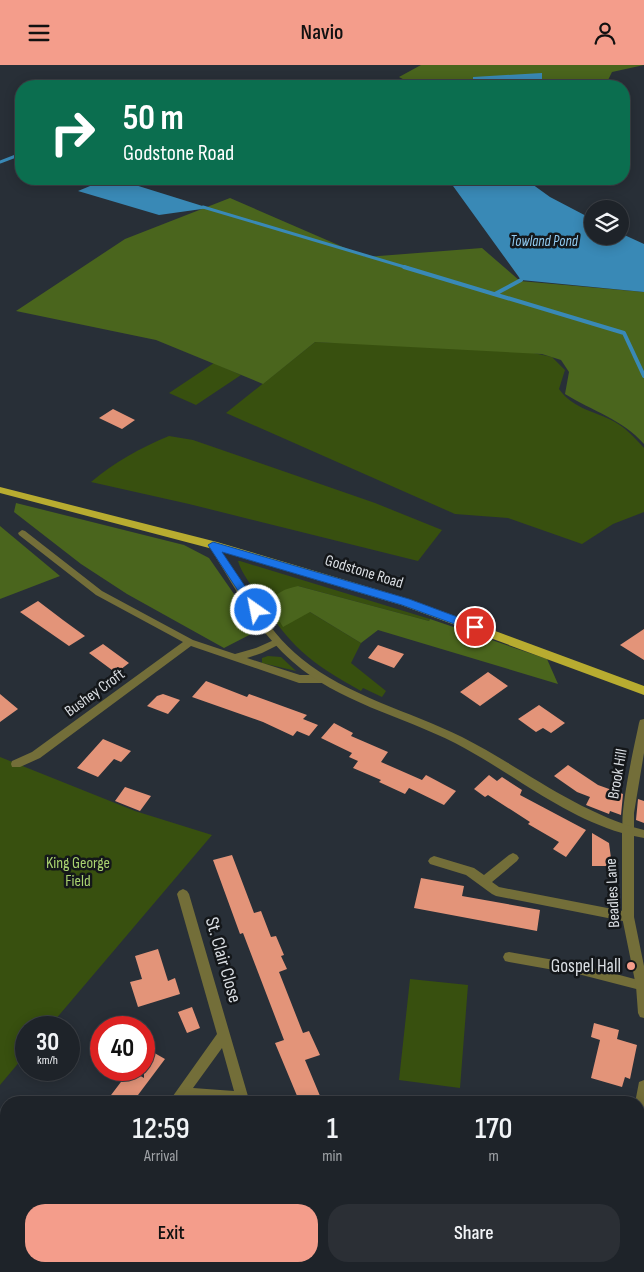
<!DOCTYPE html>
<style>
body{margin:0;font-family:"Sofia Sans Condensed",sans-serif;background:#2b2f35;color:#f1f3f6;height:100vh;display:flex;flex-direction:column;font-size:19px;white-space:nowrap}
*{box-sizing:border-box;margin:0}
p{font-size:16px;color:#a1a4a8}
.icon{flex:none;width:28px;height:28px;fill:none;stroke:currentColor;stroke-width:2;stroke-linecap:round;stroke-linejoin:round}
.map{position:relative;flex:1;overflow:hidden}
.drawer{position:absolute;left:0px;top:1031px;width:645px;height:176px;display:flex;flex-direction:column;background:#1e2329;border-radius:20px 20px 0 0;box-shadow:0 2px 12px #0003,0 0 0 1px #3c4046}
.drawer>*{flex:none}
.hud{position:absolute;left:15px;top:15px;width:615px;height:105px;border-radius:20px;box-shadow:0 2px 12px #0003,0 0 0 1px #3c4046;background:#0b6e4f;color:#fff;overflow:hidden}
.tools{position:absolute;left:584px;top:135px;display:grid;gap:10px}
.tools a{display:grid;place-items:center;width:45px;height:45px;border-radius:50%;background:#1e2329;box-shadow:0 2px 12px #0003,0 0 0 1px #3c4046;font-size:25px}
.speed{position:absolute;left:15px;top:951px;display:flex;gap:10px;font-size:25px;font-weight:700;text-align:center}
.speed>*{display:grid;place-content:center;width:65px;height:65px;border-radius:50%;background:#1e2329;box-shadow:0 2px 12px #0003,0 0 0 1px #3c4046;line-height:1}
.speed small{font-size:12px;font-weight:400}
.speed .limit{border:8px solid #d22;background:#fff;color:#111}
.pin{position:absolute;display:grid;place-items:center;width:42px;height:42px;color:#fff;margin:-21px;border:2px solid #fff;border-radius:50%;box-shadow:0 1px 5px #0007}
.me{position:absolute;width:55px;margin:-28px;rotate:327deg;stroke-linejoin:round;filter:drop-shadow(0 0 4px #0008)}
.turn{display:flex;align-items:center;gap:18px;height:105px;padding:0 25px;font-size:22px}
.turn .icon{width:65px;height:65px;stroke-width:2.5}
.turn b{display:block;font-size:35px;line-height:42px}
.eta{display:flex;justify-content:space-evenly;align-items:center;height:85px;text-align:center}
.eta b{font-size:30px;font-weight:600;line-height:35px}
.button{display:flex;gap:10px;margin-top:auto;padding:10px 25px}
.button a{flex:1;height:58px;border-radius:20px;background:#f49d8b;color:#111;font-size:20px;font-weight:600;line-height:58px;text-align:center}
.button a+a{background:#2b2f35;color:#f1f3f6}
header{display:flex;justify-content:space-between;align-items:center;height:65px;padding:0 25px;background:#f49d8b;color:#111;font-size:22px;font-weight:600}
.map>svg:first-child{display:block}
</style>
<header><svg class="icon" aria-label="menu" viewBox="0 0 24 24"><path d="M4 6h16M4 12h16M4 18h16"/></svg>Navio<svg class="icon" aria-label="person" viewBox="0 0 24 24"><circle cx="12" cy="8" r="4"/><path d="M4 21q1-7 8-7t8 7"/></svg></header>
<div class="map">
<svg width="644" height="1207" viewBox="0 0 644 1207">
<rect width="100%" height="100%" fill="#282f37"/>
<!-- green -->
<path fill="#38500f" d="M315,277L510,283L552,292L565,305L559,324C573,344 595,346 615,357C627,364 635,373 644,383V447L613,459L582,479L508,453L455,449L226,348Z
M214,298L241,310L196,340L169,328Z
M169,371L193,375L375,438L442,465L418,496L189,439L91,417C115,397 140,383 169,371Z
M238,496H240L430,554L429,556L298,521L310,547L361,578L351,598L386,626L382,632L363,623L361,626C308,596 290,582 258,530C251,520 241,507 238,496Z
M268,591L281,592L296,606L262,598V593Z
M0,692L135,746L212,770L49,962H26V989L0,1020Z
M410,914L468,920L460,1023L399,1015Z"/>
<!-- forest -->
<path fill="#4a651d" d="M421,0H644L612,7L606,19L593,21H416L399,12Z
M230,133L366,192L482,183L520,216L644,227V379C622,354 592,346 565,329L569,307L561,295L542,289L315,277L263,319L156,275L16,246L125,174Z
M16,438L184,480L209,493L259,565L224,583L127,529L81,499L14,447Z
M0,461L60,511L0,534Z
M298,521L429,556L430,554L547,594L558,619L378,565L361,578L310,547L283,562L269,539C277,527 284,524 298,521Z"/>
<!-- water -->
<path fill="#3989b6" d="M542,8V17L530,21H473V12Z
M107,114H116L209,143L159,150L78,126Z
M448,114H525L550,132L592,154V171H620V168L644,179V227L521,215Z"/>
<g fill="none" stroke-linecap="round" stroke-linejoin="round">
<!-- stream-far1 -->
<path stroke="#3989b6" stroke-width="3" d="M0,97L21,89
M203,142L408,203"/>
<!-- stream -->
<path stroke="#3989b6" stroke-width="4" d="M404,202L624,268L644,311
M495,229L521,215"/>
</g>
<!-- building -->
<path fill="#e39479" d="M113,344L135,355L122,364L99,353Z
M38,536L63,555L85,571L69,581L20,547Z
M644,564V595L620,580Z
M103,579L129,598L116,608L89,588Z
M378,580L404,589L394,603L368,593Z
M488,607L508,621L480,641L460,627Z
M206,616L247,632L249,629L307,650L303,654L318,660L309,671L297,666L293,671L263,657L192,632Z
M0,629L18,644L0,657Z
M163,629L180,635L168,649L147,641L157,631Z
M539,640L565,658L551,668L543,663L536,667L518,654Z
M334,658L353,668L351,671L388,687L381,697L422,715L426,710L456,726L444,740L409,723L405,729L379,717L381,715L353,703L358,696L349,692L352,688L321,673Z
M103,674L131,686L121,697L114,694L98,712L77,703Z
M568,700L598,720L623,729L621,750L610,746L609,749L586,740L590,732L577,727L554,711Z
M489,710L497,716L502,712L522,725L520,730L586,765L566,792L553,784L559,777L528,759L530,757L488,730L485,732L474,724Z
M125,722L151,731L140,746L115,736Z
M638,734L644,736V758L636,755Z
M592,768L609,778L612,801H592Z
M232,790L254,848L261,846L271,872L276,871L284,890L281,891L287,904L279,907L303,968L309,966L320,990L305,995L323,1038H300L275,978L284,975L243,868L240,869L213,795Z
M421,813L464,821L462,831L540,845L537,866L414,843Z
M158,884L168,916L175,913L180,929L138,942L130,917L142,914L135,891Z
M192,942L200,963L187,968L178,947Z
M594,958L619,965L617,974L637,980L630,1014L625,1012L622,1022L591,1013L600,975L591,972Z
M144,982L165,994L132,1038H105L130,1005L144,1013Z"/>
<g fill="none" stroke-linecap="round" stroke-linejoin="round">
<!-- minor -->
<path fill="#736e39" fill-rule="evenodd" d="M22,465L25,466L102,526L193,575L235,589L256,583L274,575H280L282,577L280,579L262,588L247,593L300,610H323L328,614L323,618H299L191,581L40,693L20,702H12L11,699L12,696L32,687L183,577L96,530L19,470L18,468Z
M644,654V688L634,748V766L632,769L628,770L624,769C617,755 635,678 639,658L640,655Z
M513,788L517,790L519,793L517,796L492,817L499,822L628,847L632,849L634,852L632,855L628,857L496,831L492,829L466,810L430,799L428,796L430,793L434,791L474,803L484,810L509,790Z
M183,824L187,826L189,829L250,1038H223L184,1034L182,1038H168L217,969L177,829L179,826ZM222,983L234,1026L193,1023Z
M509,887L582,900L642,916H644V926L582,910L509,897L505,896L503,892L505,888Z
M43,1201H59L57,1207H41Z
M293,1201H307L309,1207H295Z"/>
<!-- tertiary -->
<path fill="#736e39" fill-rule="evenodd" d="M213,477L216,478C242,517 264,564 302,594C348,631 409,646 462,672C523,703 576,747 644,765V773L634,771V852L644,901V953L640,952L638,948L636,921L622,852V768C561,750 511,707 455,678C402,651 338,637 293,597C256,565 234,520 208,480Z
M644,1015V1061L639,1063V1038H635L639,1017Z
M609,1201H623L622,1207H608Z"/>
<!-- primary -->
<path fill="#b8ac30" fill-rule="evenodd" d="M0,422L217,477L409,534L644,621V630L401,540L209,483L0,428Z"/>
</g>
<!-- route -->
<path fill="#1a73e8" stroke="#114b97" d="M213,477L409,534L479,560L481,562L479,565H471L402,540L222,487L261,545L259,547H252L208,480Z"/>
<!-- markers -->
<circle fill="#f49d8b" stroke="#14171a" stroke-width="2" cx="631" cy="901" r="5"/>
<g text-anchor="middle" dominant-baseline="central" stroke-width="5" stroke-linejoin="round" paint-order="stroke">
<!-- far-water labels -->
<g font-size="15" font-style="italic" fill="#92ccf2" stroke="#14171a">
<text x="544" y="176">Towland Pond</text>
</g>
<!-- street labels -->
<g font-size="16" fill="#dadee3" stroke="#14171a">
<text transform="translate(364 507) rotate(17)">Godstone Road</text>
<text transform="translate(95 628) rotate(-36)">Bushey Croft</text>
<text transform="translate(618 709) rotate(-80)">Brook Hill</text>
<text transform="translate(613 828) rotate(-93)">Beadles Lane</text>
</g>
<!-- park labels -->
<g font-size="16" fill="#a9d270" stroke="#14171a">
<text x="78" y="798">King George<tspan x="78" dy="18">Field</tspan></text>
</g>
<!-- near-street labels -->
<g font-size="19" fill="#dadee3" stroke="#14171a">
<text transform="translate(223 895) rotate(74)">St. Clair Close</text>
</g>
<!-- near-poi labels -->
<g font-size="19" fill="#dadee3" stroke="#14171a" text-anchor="end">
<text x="621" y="901">Gospel Hall</text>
</g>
</g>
</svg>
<div class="tools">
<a><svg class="icon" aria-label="layers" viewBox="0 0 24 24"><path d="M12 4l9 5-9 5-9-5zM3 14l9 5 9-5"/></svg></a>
</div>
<div class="speed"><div>30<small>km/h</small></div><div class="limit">40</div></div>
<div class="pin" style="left:475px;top:562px;background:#d93025"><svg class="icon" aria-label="arrive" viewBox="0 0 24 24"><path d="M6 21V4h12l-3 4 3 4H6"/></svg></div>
<svg class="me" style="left:256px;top:545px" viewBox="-20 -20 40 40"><circle r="17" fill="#1a73e8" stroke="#fff" stroke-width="3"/><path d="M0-11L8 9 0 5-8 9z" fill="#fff"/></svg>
<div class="hud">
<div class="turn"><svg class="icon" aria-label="right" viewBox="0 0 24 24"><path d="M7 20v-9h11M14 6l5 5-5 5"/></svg><div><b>50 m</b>Godstone Road</div></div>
</div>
<section class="drawer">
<div class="eta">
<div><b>12:59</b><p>Arrival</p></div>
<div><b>1</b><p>min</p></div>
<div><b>170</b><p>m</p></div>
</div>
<div class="button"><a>Exit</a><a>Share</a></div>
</section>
</div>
